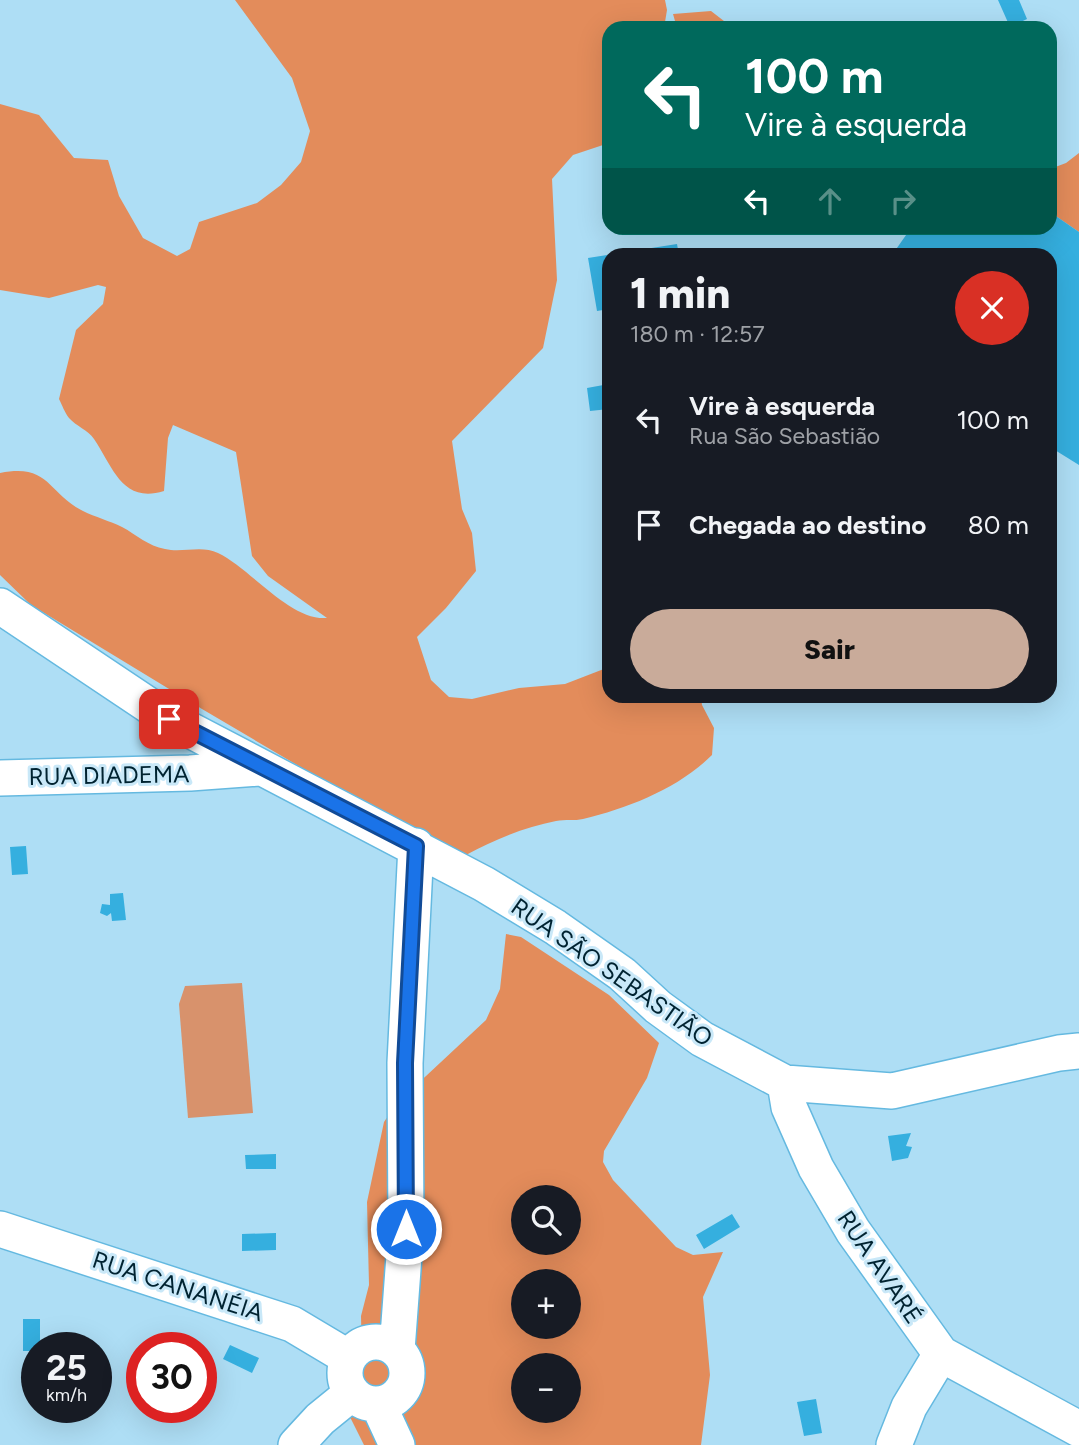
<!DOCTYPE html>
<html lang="pt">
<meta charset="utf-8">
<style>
body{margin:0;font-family:Figtree,sans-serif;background:#20242c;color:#f1f3f6;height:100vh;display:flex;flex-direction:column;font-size:26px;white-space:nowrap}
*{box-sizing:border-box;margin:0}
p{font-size:23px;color:#9ea1a6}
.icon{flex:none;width:38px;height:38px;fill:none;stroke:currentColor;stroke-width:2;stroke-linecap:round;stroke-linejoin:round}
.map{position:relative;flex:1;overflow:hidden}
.sheet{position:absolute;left:602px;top:248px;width:455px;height:455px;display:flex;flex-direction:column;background:#171b24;border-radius:21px;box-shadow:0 7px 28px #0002}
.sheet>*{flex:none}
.hud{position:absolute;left:602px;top:21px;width:455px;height:214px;border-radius:21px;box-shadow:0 7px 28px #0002;background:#00695c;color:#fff;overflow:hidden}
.tools{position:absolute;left:511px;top:1185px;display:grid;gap:14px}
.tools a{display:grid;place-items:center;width:70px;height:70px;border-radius:50%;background:#171b24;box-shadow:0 7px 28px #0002;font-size:35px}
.speed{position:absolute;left:21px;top:1332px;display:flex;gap:14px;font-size:35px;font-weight:700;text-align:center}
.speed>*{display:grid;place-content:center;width:91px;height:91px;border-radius:50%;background:#171b24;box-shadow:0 7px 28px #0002;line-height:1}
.speed small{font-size:18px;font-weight:400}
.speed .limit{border:10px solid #d22;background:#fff;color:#111}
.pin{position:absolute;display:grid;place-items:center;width:60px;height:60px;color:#fff;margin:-30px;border-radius:14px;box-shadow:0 4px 10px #0006}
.me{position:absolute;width:77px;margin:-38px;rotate:0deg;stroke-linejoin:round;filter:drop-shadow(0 0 5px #0008)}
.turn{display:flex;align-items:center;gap:24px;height:147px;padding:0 28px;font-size:32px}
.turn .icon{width:91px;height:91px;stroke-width:2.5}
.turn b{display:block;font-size:49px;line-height:60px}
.lanes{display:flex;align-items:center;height:66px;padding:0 28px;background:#0003;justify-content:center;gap:35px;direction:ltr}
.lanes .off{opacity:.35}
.round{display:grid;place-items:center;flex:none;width:74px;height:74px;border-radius:37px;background:#20242c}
.overview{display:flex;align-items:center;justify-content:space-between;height:119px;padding:0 28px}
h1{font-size:42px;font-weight:800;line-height:52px}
.cta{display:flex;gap:14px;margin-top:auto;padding:14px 28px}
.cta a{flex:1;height:80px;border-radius:42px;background:#c9ab9a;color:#111;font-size:28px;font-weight:800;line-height:80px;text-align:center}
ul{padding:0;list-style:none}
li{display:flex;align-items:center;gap:21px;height:105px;padding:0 28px}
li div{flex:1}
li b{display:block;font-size:26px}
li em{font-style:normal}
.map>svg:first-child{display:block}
</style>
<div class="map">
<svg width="1079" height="1445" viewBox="0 0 1079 1445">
<rect width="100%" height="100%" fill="#aedef5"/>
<!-- green -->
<path fill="#d8926c" d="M242,983L253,1113L188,1118L179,1004L185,986Z"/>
<!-- forest -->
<path fill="#e38c5b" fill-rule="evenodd" d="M235,0H665L667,10L664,28H609V143L573,155L552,179L557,280L543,348L452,441L462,509L472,533L476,571L446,608L417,637L431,680L449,697L472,699L519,688L565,684L609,667V696L701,697L702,705L714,728L712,755C679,788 629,808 583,819C575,821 565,819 556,821C525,827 493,840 466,855L314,775L202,709L31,605L0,575V473C50,463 47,493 83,511C95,517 110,521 122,527C137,535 148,546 165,549C182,553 202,545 218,553C250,568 290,621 327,618L268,576L252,556L236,452L173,425L168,438L164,491C122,504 113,467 94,439C88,430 76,426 69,418C65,413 62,405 59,399L76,330L103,304L106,287L98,285L49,298L0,290V104L39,115L74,158L108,160L119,196L143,238L177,256L190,249L199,222L257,203L281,185L301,162L310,131L292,78Z
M711,11L733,28H677L673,14Z
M1079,153V232L1050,212V169L1066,163Z
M506,934L521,937L609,995L659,1043L647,1078L604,1151L603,1162L613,1180L676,1247L693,1255L723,1252L703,1297L710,1375L701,1445H364L344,1405L355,1389L362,1359L361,1316L369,1285L367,1202L384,1122L396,1104L486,1020L500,989ZM523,1197H569V1242H523ZM523,1281H569V1326H523ZM523,1365H569V1410H523Z"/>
<!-- water -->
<path fill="#35afdf" d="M998,0H1019L1027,19L1010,27Z
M1050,212L1079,232V465L1050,447V256L892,255L911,228H1050Z
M677,244L679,255L609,256V309L597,311L588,258Z
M609,384V409L590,411L587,388Z
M26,846L28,874L12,875L10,847Z
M123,893L126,920L112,921L111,913L107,916L100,913L102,904L110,905V894Z
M911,1133L906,1146L912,1147L908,1158L892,1161L888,1136Z
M276,1154V1169H246L245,1155Z
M732,1214L740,1227L704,1249L696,1235Z
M276,1233V1250L242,1251V1234Z
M23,1319H40V1347L37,1348V1351H23Z
M230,1345L259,1358L252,1373L223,1359Z
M816,1399L822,1433L804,1436L797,1402Z"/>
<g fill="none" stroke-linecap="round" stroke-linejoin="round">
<defs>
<path id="minor" d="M0,606L169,719L484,884L555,927L622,974L658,1007L702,1039L785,1083L892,1091L1059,1053L1079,1051
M0,778L190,773L259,768
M785,1083L789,1107L816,1168L853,1231L941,1354L1079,1429
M0,1229L292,1324L349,1358
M345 1373a31 31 0 1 1 62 0a31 31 0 1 1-62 0Z
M397,1350L406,1229L405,1063L416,846
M378,1404L397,1445
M296,1445L320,1419L352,1393
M894,1445L909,1407L941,1354"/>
</defs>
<!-- minor casing -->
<use href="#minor" stroke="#65b9e0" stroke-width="38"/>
<!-- minor -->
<use href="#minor" stroke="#fff" stroke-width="35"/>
</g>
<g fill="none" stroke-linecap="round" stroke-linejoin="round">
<defs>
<path id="route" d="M169,719L416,846L405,1063L406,1229"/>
</defs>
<!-- route casing -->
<use href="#route" stroke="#114b97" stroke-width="18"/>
<!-- route -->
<use href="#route" stroke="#1a73e8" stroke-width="12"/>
</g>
<g text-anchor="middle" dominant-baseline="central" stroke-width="6" stroke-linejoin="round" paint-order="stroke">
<!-- street labels -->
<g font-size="24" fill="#002331" stroke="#c9e8f8">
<text transform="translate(109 775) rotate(-1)">RUA DIADEMA</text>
<text transform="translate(612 972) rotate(35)">RUA SÃO SEBASTIÃO</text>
<text transform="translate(880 1267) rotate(56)">RUA AVARÉ</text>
<text transform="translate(178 1286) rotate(18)">RUA CANANÉIA</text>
</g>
</g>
</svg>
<div class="tools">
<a><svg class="icon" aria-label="search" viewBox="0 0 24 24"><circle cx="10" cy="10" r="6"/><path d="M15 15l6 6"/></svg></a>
<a>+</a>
<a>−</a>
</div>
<div class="speed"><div>25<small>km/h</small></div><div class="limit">30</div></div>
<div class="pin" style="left:169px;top:719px;background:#d93025"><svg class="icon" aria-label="arrive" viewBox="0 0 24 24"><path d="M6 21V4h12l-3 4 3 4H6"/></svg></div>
<svg class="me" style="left:406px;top:1229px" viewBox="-20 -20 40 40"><circle r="17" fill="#1a73e8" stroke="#fff" stroke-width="3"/><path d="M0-11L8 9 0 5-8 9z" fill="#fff"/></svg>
<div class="hud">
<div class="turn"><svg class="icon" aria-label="left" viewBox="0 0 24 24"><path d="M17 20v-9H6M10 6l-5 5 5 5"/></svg><div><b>100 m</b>Vire à esquerda</div></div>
<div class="lanes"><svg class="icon" aria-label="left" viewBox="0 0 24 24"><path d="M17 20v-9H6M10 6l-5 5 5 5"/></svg><svg class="icon off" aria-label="ahead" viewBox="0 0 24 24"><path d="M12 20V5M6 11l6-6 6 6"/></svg><svg class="icon off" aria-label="right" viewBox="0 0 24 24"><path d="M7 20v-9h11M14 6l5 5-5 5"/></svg></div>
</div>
<section class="sheet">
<div class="overview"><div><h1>1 min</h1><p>180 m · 12:57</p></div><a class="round" style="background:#d93025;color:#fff"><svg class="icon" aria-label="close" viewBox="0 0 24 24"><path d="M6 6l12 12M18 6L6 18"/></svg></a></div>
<ul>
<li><svg class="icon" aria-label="left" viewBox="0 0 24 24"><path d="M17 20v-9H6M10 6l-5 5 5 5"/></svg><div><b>Vire à esquerda</b><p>Rua São Sebastião</p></div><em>100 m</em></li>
<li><svg class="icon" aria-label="arrive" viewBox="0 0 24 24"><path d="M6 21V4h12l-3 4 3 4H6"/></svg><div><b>Chegada ao destino</b></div><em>80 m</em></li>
</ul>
<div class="cta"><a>Sair</a></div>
</section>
</div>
